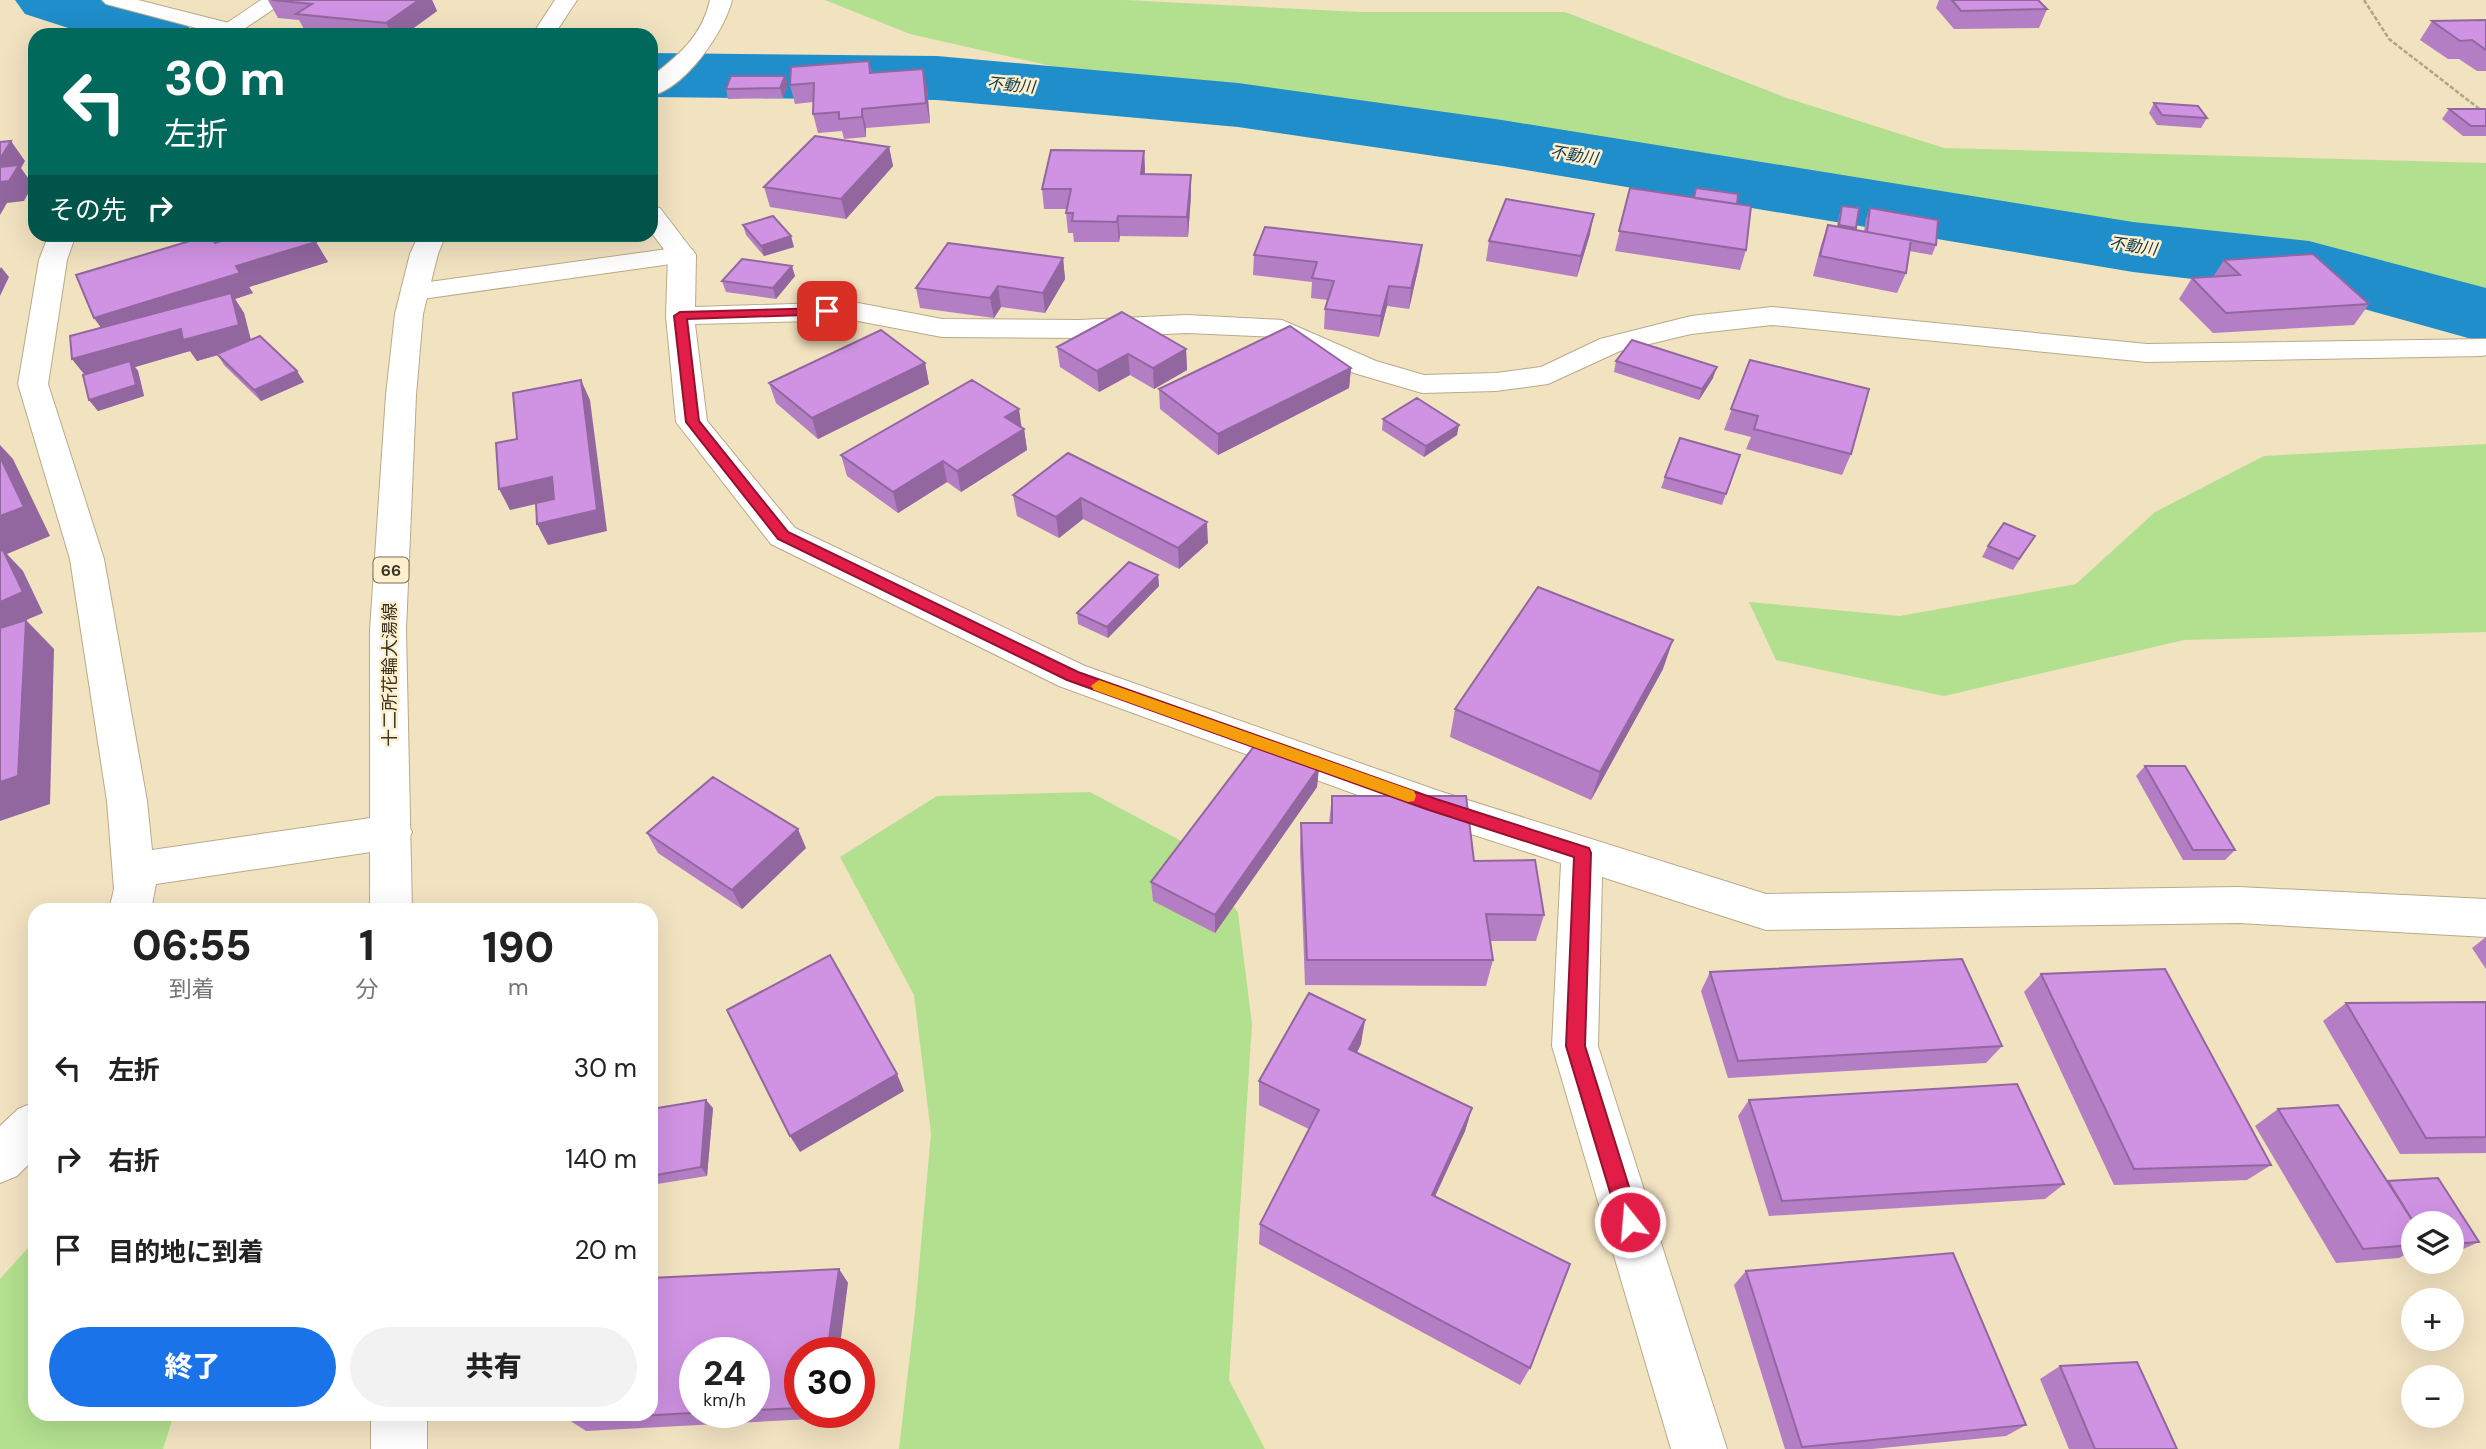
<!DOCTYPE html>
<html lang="ja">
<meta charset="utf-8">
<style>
body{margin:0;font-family:"DM Sans","Noto Sans JP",sans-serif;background:#f2f2f2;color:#222;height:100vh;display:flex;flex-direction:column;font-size:26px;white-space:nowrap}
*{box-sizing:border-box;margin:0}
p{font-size:23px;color:#767676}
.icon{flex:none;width:38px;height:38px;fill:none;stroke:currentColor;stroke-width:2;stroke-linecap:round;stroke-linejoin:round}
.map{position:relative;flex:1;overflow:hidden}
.panel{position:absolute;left:28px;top:903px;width:630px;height:518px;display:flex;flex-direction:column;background:#fff;border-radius:21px;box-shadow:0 7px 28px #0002}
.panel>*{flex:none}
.guide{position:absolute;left:28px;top:28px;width:630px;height:214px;border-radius:21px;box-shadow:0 7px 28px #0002;background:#00695c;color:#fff;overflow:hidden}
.tools{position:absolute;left:2401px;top:1211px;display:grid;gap:14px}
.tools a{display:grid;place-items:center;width:63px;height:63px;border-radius:50%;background:#fff;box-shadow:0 7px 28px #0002;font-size:35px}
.speed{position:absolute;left:679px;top:1337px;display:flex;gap:14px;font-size:35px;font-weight:700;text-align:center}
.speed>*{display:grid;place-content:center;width:91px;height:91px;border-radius:50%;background:#fff;box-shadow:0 7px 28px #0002;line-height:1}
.speed small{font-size:18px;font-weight:400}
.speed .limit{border:10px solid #d22;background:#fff;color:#111}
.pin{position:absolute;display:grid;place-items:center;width:60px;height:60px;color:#fff;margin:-30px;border-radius:14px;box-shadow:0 4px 10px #0006}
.me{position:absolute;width:77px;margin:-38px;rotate:343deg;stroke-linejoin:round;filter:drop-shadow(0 0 5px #0008)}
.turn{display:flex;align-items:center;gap:24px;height:147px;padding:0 21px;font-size:32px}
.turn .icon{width:91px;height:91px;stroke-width:2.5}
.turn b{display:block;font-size:49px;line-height:60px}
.then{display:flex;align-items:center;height:66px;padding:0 21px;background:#0003;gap:14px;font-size:26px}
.eta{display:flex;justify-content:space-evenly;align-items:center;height:119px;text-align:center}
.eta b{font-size:42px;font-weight:800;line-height:49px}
.button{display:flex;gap:14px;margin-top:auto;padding:14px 21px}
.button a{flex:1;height:80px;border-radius:42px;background:#1a73e8;color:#fff;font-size:28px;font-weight:800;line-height:80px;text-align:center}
.button a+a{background:#f2f2f2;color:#222}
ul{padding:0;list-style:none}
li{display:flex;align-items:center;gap:21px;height:91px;padding:0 21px}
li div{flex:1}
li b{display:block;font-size:26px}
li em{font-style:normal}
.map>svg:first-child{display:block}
</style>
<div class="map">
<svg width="2486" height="1449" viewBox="0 0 2486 1449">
<rect width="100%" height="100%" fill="#f1e2c0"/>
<!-- green -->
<path fill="#b2e08e" d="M825,0H1125L1359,12H1565L1787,98L1944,148L2486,163V301L2342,271L2169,242L1060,68L910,34Z
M2486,444V632L2184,640L1944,696L1776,660L1749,602L1900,616L2076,584L2155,512L2264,456Z
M1090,792L1200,851L1238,913L1252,1024L1229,1380L1265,1449H899L915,1312L931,1133L914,995L840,857L937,796Z
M35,1240V1414H174L163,1449H0V1279Z"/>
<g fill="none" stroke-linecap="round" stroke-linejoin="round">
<!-- river -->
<path fill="#1f8eca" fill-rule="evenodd" d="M15,0H117L184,20L194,35H90L25,14Z
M651,53L937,56L1238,83L1502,120L2133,222L2309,241L2486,288V343L2303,292L2133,272L1502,166L1238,127L937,100L651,97Z"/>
<defs>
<path id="street" d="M102,0H138L237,25L240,30L237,35H223L106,4Z
M710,0H732C724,33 685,88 651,96V77C679,55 702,36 710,0Z
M651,206L660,208L696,255L695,307L853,302L942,319L1079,320L1187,315L1282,320L1376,361L1424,375L1496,373L1541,367L1600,339L1691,316L1772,307L2147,344L2486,339V355L2482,356L2147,362L1772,325L1691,334L1620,351L1548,384L1496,391L1422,393L1354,373L1277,337L1187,333L1079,338L942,337L853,320L695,324L707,421L795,528L1085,666L1439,791L1766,894L2239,887L2486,899V937L2239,923L1766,930L1602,877L1598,1046L1727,1449H1671L1552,1046L1561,863L1418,817L1059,686L771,544L676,422L666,316L668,255L651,232Z"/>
<path id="secondary" d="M261,0H287L235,35H209Z
M49,234H76L67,260L48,384L104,559L147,801L152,850L391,815L406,820L412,832L406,844L391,849L156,884L151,910H109L114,889L107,801L70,559L18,384L39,260Z
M682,247L692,249L696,255L692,261L415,300L405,298L401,292L405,286L415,284Z
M35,1102V1158L17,1176L0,1183V1126L18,1109Z"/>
<path id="primary" d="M555,0H577L554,35H532Z
M419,234H446L438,254L423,314L416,395L406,630L412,910H370V630L386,395L395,314L410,254Z
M371,1414H427V1449H371Z"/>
</defs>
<!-- street casing -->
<use href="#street" stroke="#b9aa89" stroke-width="2"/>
<!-- secondary casing -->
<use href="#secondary" stroke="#b9aa89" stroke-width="2"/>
<!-- primary casing -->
<use href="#primary" stroke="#b9aa89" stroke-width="2"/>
<!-- path -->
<path stroke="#b0a489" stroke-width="2.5" stroke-dasharray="4.5 2" stroke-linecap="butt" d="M2364,0L2389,39L2486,114"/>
<!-- street -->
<use href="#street" fill="#fff" fill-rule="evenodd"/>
<!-- secondary -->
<use href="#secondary" fill="#fff" fill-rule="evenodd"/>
<!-- primary -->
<use href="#primary" fill="#fff" fill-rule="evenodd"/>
</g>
<!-- wall -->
<path fill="#b37ec3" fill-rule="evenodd" d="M268,0H432L437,11L404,35H329L306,33L299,20L278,18Z
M1939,0H2038L2047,9L2039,28L1954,29L1936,8Z
M2486,20V71H2477L2459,59H2448L2420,40L2432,21Z
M869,61L872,73L927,87L930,123L866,128V137L844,139L842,131L818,133L813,114V102L795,104L790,85Z
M788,85L783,98L728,99L726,89Z
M2154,103L2207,118L2201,128L2157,125L2149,113Z
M2449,109H2486V136H2463L2442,119Z
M889,147L893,166L846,219L770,207L764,187Z
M1144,151L1145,174L1191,175V195L1188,237L1120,236L1119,242H1074L1073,233H1068L1066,213L1067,209H1044L1042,189Z
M1630,188L1693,198L1696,188L1737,204L1746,250L1740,270L1615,251Z
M1842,206L1856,228L1855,230L1864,231L1866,219L1870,208L1936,245L1932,255L1909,251L1906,273L1897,293L1813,276L1821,245L1828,225L1837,226L1839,216Z
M743,225L794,247L764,256L746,235Z
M1590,234L1577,277L1486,261L1489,241Z
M316,242L328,262L249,287L253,293L235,299L244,313L251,340L304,382L261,401L224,365L218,355L197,361L190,351L135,367L138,371L144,396L98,411L89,400L84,374L72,359L101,327L215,243Z
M1422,245L1419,265L1409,309L1387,306L1379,337L1324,329L1325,309L1327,300L1311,298L1312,282L1253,275L1254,255Z
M1063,258L1065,279L1045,313L1001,307L994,318L920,308L916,288Z
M2224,260L2369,304L2354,325L2213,333L2179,299L2192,278L2213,277Z
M795,276L776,299L726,292L722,281Z
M1057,347L1186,349L1187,370L1154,389L1130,375L1099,392L1060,367Z
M1750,360L1851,454L1842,475L1746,449L1751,437L1724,430Z
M1616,361L1713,378L1699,400L1614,372Z
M925,363L929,384L818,439L776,403L769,383Z
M1351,368L1349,388L1218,455L1160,409L1159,389Z
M1383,419L1457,435L1424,457L1382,430Z
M1022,428L1024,429L1027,450L961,492L947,482L898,513L847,476L841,455Z
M1068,453L1208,543L1179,569L1083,519L1059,538L1017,516L1013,495Z
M1740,455L1722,505L1661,488L1665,477Z
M2035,536L2013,570L1982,557L1988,546Z
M1158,575L1159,586L1108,638L1078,624L1077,613Z
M1663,669L1591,800L1450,737L1455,709Z
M2145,766L2235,850L2225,860H2183L2136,776Z
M1319,767L1317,787L1215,933L1153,901L1151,882Z
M1332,796L1474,861L1544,915L1536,941H1490L1493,960L1486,986L1305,985L1300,850L1301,823H1329Z
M647,833L806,848L742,909L658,853Z
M2486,937V969L2472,948Z
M1710,972L2002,1046L1986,1063L1728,1078L1701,991Z
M2041,974L2271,1165L2247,1180L2114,1185L2024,992Z
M2486,1002V1153L2400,1154L2323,1021L2346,1003Z
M1361,1044L1357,1053L1472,1108L1465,1131L1435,1196L1530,1368L1520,1385L1259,1244L1260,1224L1309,1129L1259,1105V1081Z
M1749,1100L2064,1184L2045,1199L1769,1216L1738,1116Z
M2338,1105L2387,1181L2438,1178L2479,1242L2463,1249L2452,1250V1223H2413V1253L2412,1251L2399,1258L2336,1263L2255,1126L2278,1109Z
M713,1108L707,1176L651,1185V1109Z
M839,1269L848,1283L800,1353V1412H830V1418L586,1431L569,1420ZM754,1353V1412H695Z
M1746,1271L2026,1425L2006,1436L1872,1449H1785L1734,1285Z
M2060,1366L2177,1449H2069L2040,1379Z"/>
<!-- shaded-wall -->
<path fill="#92679f" d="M419,0H432L437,11L404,35H392L386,23Z
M923,69L927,87L930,123L926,103Z
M785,76L788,85L783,98L780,88Z
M862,109L866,128V137L862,117Z
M11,141L25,161L21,168L33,185L24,201L7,203L0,215V159Z
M889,147L893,166L846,219L841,199Z
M1144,151L1145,170L1142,194L1141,174Z
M1191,175V195L1188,237L1187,217Z
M1594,214L1590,234L1577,277L1581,256Z
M1118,216L1120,236L1119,242L1117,222Z
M791,236L794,247L764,256L761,246Z
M316,242L328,262L249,287L253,293L235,299L244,313L252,345L197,361L190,351L135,367L138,371L144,396L98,411L89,400V380L72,359L233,300L109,339L94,318L236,266Z
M1422,245L1419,265L1409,309L1411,288Z
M1063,258L1065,279L1045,313L1043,293Z
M792,266L795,276L776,299L773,288Z
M1,267L9,277L0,296V269Z
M998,286L1001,307L994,318L990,298Z
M1389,286L1387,306L1379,337L1381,316Z
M1186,349L1187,370L1154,389L1153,368Z
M1128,354L1130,375L1099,392L1097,371Z
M925,363L929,384L818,439L812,418Z
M1717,367L1713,378L1699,400L1702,389Z
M1351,368L1349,388L1218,455V434Z
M297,371L304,382L261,401L254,390Z
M581,380L590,400L607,531L548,545L537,524L597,510Z
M1019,409L1022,430L1005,417Z
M1459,425L1457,435L1424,457L1426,446Z
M1024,429L1027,450L961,492L957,471Z
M0,445L13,459L50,536L7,554L23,571L43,613L0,631Z
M943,461L947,482L898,513L893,492Z
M552,477L562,498L510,510L499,489Z
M1081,498L1083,519L1059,538L1056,517Z
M1207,522L1208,543L1179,569L1178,548Z
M1158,575L1159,586L1108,638L1107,627Z
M26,620L54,649L50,804L0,821V782Z
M1673,640L1663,669L1591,800L1600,772Z
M1319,767L1317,787L1215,933V915Z
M798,829L806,848L742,909L732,890Z
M1365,1020L1361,1044L1346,1074L1349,1049Z
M897,1074L904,1091L800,1152L790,1136Z
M706,1100L713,1108L707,1176L701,1167Z
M1472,1108L1465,1131L1426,1216L1432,1195Z
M839,1269L848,1283L839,1353H827Z
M824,1412H830V1418Z"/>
<!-- building -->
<path fill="#d093e3" stroke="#92679f" stroke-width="2" d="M272,0H419L386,23L296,14L312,4Z
M1952,0H2038L2047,9L1961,11Z
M2486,20V50L2472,40L2460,41L2432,21Z
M81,29L119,35H69Z
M869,61L870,73L923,69L926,103L862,109V117L839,119V112L813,114L814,83L790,85L791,67Z
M731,76H785L780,88L726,89Z
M2154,103L2198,106L2207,118L2162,115Z
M2449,109H2486V126H2471Z
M815,136L889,147L841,199L764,187Z
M11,141L0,159V142Z
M1051,150L1144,151L1141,174L1191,175L1187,217L1118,216L1117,222L1072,221L1073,213H1066L1071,189H1042Z
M19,165L9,181L0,182V167Z
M1630,188L1751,206L1746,250L1619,231Z
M1696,188L1738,194L1737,204L1694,198Z
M1506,199L1594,214L1581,256L1489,241Z
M1842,206L1859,208L1856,228L1839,225Z
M1870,208L1938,220L1936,245L1867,232Z
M773,216L791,236L761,246L743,225Z
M1828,225L1911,240L1906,273L1820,256Z
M1265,227L1422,245L1411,288L1389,286L1381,316L1325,309L1334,281L1312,278L1317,262L1254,255Z
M243,234H312L316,242L236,266L240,273L94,318L76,275L210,235L215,243Z
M948,243L1063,258L1043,293L998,286L990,298L916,288Z
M2313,254L2369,304L2226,313L2192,278L2240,275L2224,260Z
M742,259L792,266L773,288L722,281Z
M231,293L239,325L183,340L181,329L72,359L70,336Z
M1122,312L1186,349L1153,368L1128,354L1097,371L1057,347Z
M1290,326L1351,368L1218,434L1159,389Z
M881,330L925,363L812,418L769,383Z
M260,336L297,371L254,390L217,354Z
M1632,340L1717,367L1702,389L1616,361Z
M1750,360L1869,389L1851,454L1754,429L1758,416L1731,409Z
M130,361L136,385L89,400L83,375Z
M581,380L597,510L537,524L536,503L554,499L552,477L499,489L496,443L517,439L513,393Z
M972,380L1019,409L1005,417L1024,429L957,471L943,461L893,492L841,455Z
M1417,398L1459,425L1426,446L1383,419Z
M1680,438L1740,455L1726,494L1665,477Z
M1068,453L1207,522L1178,548L1081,498L1056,517L1013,495Z
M0,457L24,507L0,516Z
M2004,523L2035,536L2019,559L1988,546Z
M3,550L23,592L0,602V551Z
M1129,562L1158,575L1107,627L1077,613Z
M1538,587L1673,640L1600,772L1455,709Z
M26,620L18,776L0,782V628Z
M1258,741L1319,767L1215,915L1151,882Z
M2145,766H2185L2235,850H2193Z
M713,777L798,829L732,890L647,833Z
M1332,796H1466L1474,861L1535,860L1544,915L1486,914L1493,960H1307L1301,823H1332Z
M830,955L897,1074L790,1136L727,1010Z
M1962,959L2002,1046L1738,1061L1710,972Z
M2165,969L2271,1165L2134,1169L2041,974Z
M1309,993L1365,1020L1349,1049L1472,1108L1432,1195L1570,1264L1530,1368L1260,1224L1319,1110L1259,1081Z
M2486,1002V1137L2426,1138L2346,1003Z
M2017,1084L2064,1184L1782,1201L1749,1100Z
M706,1100L701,1167L651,1176V1109Z
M2338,1105L2414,1223L2413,1245L2363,1249L2278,1109Z
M2438,1178L2479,1242L2452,1244V1223H2414L2388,1181Z
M1953,1253L2026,1425L1802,1447L1746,1271Z
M839,1269L827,1353H800V1408L754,1410V1353H695V1412H709L569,1420L570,1414H651V1278Z
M2137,1362L2177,1449H2095L2060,1366Z"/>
<!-- route -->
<path fill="#e11d48" stroke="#92132f" stroke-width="2" d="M827,308L832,311L831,314L687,319L699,421L788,532L1078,672L1436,799L1589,848L1591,853L1585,1046L1640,1222L1637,1230L1630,1233L1622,1230L1619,1222L1566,1046L1574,857L1426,809L1067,680L778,539L686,422L674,316L680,312Z"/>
<!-- slow -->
<path fill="#f59e0b" d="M1099,680L1414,791L1416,796L1414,801L1408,802L1094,690L1091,686Z"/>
<g text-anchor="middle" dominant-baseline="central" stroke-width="5" stroke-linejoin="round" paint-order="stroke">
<!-- far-water labels -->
<g font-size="16" font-style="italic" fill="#0b3750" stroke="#ffefcd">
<text transform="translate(1011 85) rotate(5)">不動川</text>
<text transform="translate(1574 155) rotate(9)">不動川</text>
<text transform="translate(2133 246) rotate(8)">不動川</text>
</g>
<!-- shield labels -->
<rect fill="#ffefcd" stroke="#756c58" stroke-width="2" x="373.5" y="557.5" width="35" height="25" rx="5"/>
<g font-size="16" font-weight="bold" fill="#3a3426">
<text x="391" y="570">66</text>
</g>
<!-- street labels -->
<g font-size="18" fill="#3a3426" stroke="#ffefcd">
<text transform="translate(390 675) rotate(-90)">十二所花輪大湯線</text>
</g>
</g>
</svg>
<div class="tools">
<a><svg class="icon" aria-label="layers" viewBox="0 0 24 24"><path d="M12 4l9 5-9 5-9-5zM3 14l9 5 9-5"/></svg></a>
<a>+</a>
<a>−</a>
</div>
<div class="speed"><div>24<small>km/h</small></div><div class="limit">30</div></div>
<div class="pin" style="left:827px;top:311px;background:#d93025"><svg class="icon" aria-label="arrive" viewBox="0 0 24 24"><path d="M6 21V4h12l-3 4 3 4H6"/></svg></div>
<svg class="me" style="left:1630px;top:1222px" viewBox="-20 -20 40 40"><circle r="17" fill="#e11d48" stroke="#fff" stroke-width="3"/><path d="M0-11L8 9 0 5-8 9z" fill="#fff"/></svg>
<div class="guide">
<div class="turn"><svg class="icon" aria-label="left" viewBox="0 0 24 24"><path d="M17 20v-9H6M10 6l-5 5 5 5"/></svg><div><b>30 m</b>左折</div></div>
<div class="then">その先<svg class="icon" aria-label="right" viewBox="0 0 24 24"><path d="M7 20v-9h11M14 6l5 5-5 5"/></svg></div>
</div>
<section class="panel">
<div class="eta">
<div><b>06:55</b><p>到着</p></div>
<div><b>1</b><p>分</p></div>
<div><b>190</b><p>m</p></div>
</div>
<ul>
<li><svg class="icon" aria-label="left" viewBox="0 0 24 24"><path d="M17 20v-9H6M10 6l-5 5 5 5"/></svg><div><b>左折</b></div><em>30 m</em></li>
<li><svg class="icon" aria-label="right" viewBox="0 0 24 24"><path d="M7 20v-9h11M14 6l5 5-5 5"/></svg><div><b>右折</b></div><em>140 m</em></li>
<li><svg class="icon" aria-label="arrive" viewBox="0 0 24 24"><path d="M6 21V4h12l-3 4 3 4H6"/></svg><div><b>目的地に到着</b></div><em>20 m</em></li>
</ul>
<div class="button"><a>終了</a><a>共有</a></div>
</section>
</div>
